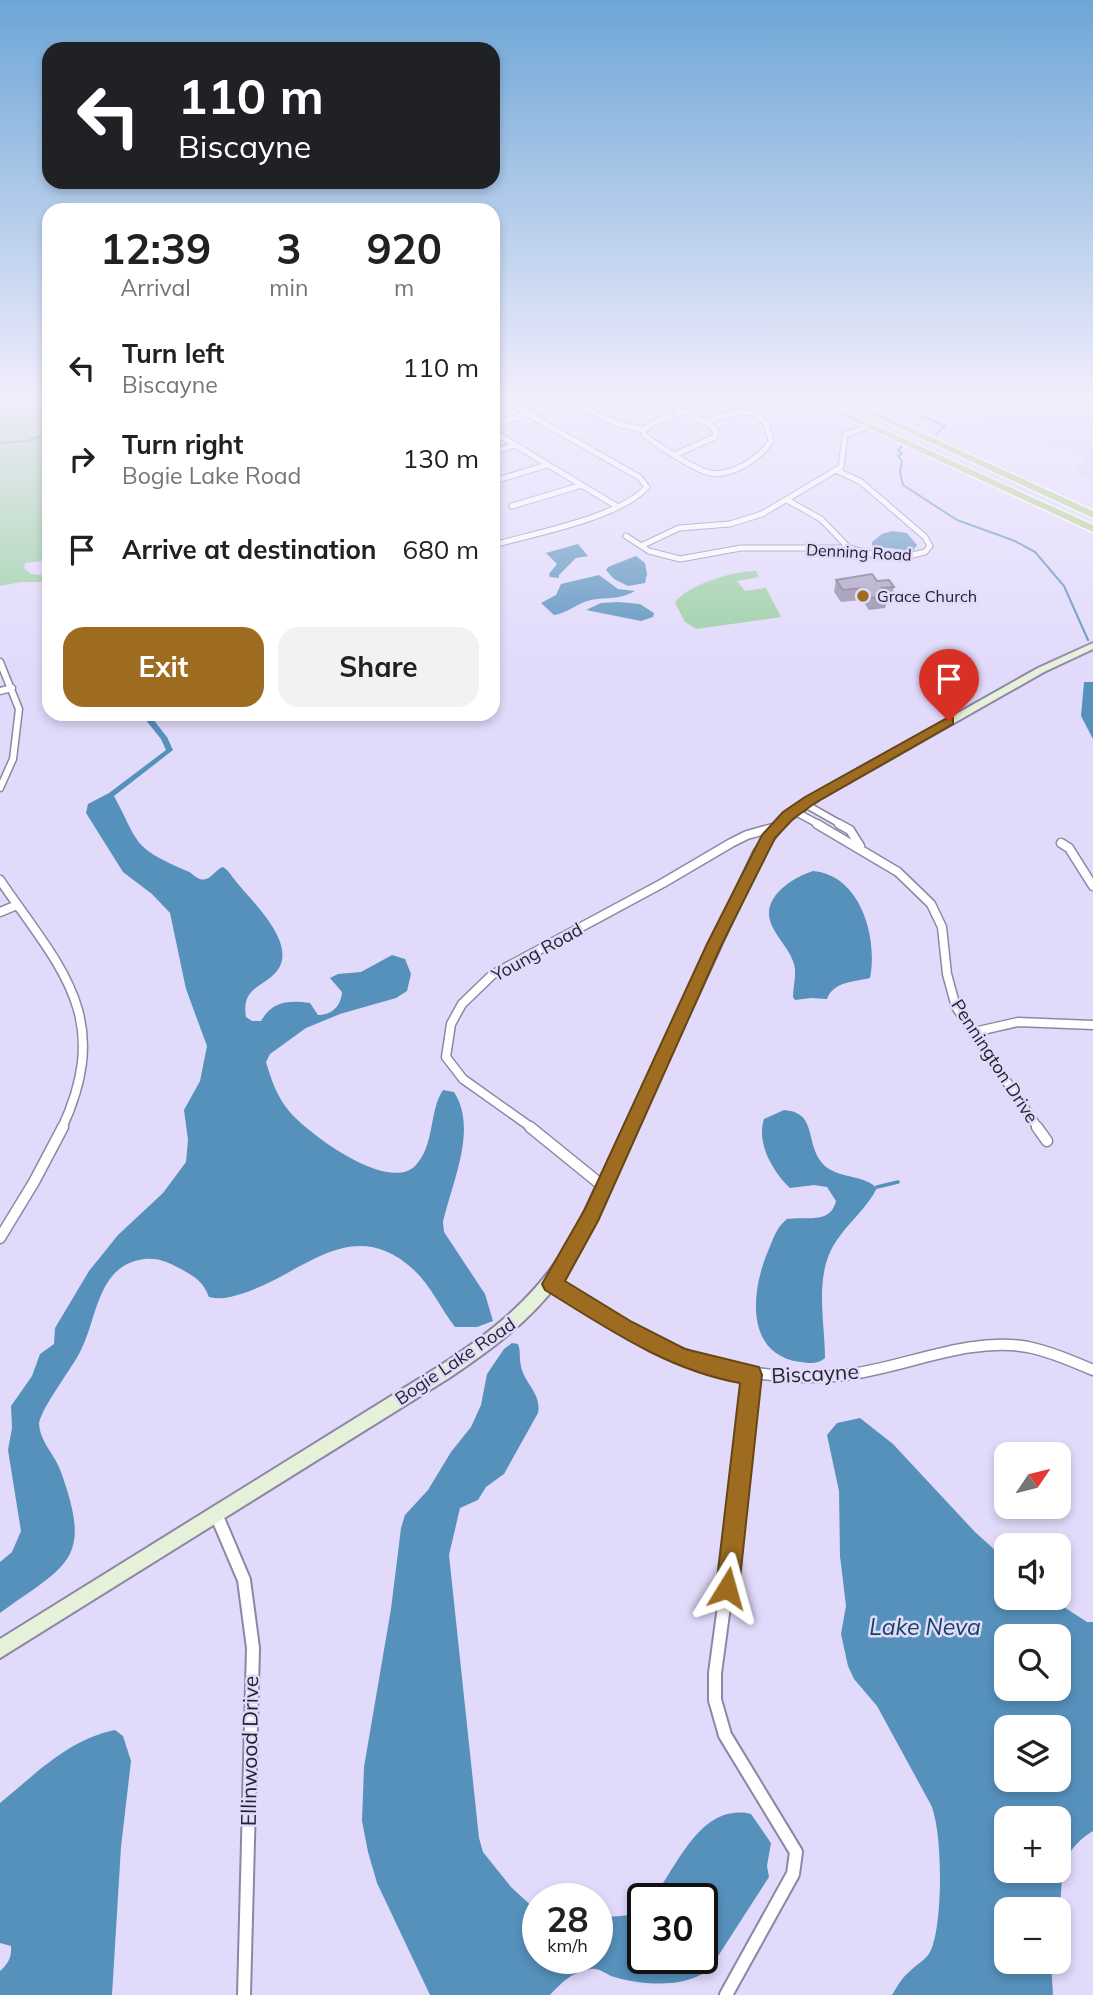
<!DOCTYPE html>
<meta charset="utf-8">
<style>
body{margin:0;font-family:Mulish,sans-serif;background:#f2f2f2;color:#202124;height:100vh;display:flex;flex-direction:column;font-size:26px;white-space:nowrap}
*{box-sizing:border-box;margin:0}
p{font-size:23px;color:#757577}
.icon{flex:none;width:38px;height:38px;fill:none;stroke:currentColor;stroke-width:2;stroke-linecap:round;stroke-linejoin:round}
.map{position:relative;flex:1;overflow:hidden}
.side{position:absolute;left:42px;top:203px;width:458px;height:518px;display:flex;flex-direction:column;background:#fff;border-radius:21px;box-shadow:0 4px 10px #0003}
.side>*{flex:none}
.guide{position:absolute;left:42px;top:42px;width:458px;height:147px;border-radius:21px;box-shadow:0 4px 10px #0003;background:#202124;color:#fff;overflow:hidden}
.needle{width:46px;rotate:55deg}
.fabs{position:absolute;left:994px;top:1442px;display:grid;gap:14px}
.fabs a{display:grid;place-items:center;width:77px;height:77px;border-radius:14px;background:#fff;box-shadow:0 4px 10px #0003;font-size:35px}
.speed{position:absolute;left:522px;top:1883px;display:flex;gap:14px;font-size:35px;font-weight:700;text-align:center}
.speed>*{display:grid;place-content:center;width:91px;height:91px;border-radius:50%;background:#fff;box-shadow:0 4px 10px #0003;line-height:1}
.speed small{font-size:18px;font-weight:400}
.speed .limit{border:4px solid #111;border-radius:10px;background:#fff;color:#111}
.pin{position:absolute;display:grid;place-items:center;width:60px;height:60px;color:#fff;margin:-72px -30px;border-radius:50% 50% 50% 0;rotate:-45deg;box-shadow:0 0 7px #0007}
.pin .icon{rotate:45deg}
.me{position:absolute;width:77px;margin:-38px;rotate:8deg;stroke-linejoin:round;filter:drop-shadow(0 0 5px #0008)}
.turn{display:flex;align-items:center;gap:24px;height:147px;padding:0 21px;font-size:32px}
.turn .icon{width:91px;height:91px;stroke-width:2.5}
.turn b{display:block;font-size:49px;line-height:60px}
.eta{display:flex;justify-content:space-evenly;align-items:center;height:119px;text-align:center}
.eta b{font-size:42px;font-weight:700;line-height:49px}
.action{display:flex;gap:14px;margin-top:auto;padding:14px 21px}
.action a{flex:1;height:80px;border-radius:21px;background:#9e6c21;color:#fff;font-size:28px;font-weight:700;line-height:80px;text-align:center}
.action a+a{background:#f2f2f2;color:#202124}
ul{padding:0;list-style:none}
li{display:flex;align-items:center;gap:21px;height:91px;padding:0 21px}
li div{flex:1}
li b{display:block;font-size:26px}
li em{font-style:normal}
.map>svg:first-child{display:block}
</style>
<div class="map">
<svg width="1093" height="1995" viewBox="0 0 1093 1995">
<rect width="100%" height="100%" fill="#e1dafb"/>
<!-- built -->
<path fill="#d6cef5" d="M956,395H1093V482L1075,473L1085,456L1083,453L1050,446L943,402Z"/>
<!-- green -->
<path fill="#99cfa1" d="M0,395H49V560L25,563L24,568L31,574L49,576V582H21L0,586Z
M885,395H939V399L899,409Z
M756,571L759,577L737,581L745,591L766,588L781,617L696,629L685,622L675,603C687,584 735,571 756,571Z"/>
<!-- water -->
<path fill="#5691bc" fill-rule="evenodd" d="M892,531L907,533L917,545L913,551L872,546V542L882,534Z
M578,544L588,556L576,558L559,575V578L550,577L549,574L557,564L546,553Z
M636,556L645,563L647,574L645,583L628,586L614,579L606,570L608,567Z
M599,575L618,589L635,591C620,600 607,597 591,600C577,603 568,613 554,615L541,603L556,595L561,584Z
M619,602L640,604L654,613L653,617L641,621L586,610L601,603Z
M1084,682H1093V739L1081,716Z
M141,714H149L167,737L173,750L114,796C140,845 132,847 187,871C193,873 198,882 206,879C213,877 216,869 223,867C229,871 230,874 234,879C249,899 299,943 277,971C263,988 241,987 246,1017L252,1021H261C272,1001 289,1000 310,1003L318,1015C332,1015 341,1006 342,992L330,978L338,974L361,972L392,955L405,959L411,974L407,991L396,998L340,1014L306,1028L270,1054L266,1062C271,1079 277,1097 289,1111C307,1133 388,1193 415,1166C435,1146 429,1110 443,1090L454,1092C478,1129 452,1182 443,1222L444,1232L485,1294L493,1321L477,1327H455C441,1309 431,1286 414,1270C351,1212 303,1275 241,1294C231,1297 220,1300 209,1297C202,1279 192,1275 175,1266C163,1260 153,1257 139,1260C96,1269 97,1322 79,1354C69,1372 43,1406 39,1423C40,1443 55,1454 61,1472C93,1561 68,1564 0,1613V1562L12,1552L21,1531L8,1450L12,1428L11,1406L32,1376L40,1354L54,1344L55,1328L89,1271L118,1235L163,1193L186,1162L188,1140L184,1110L200,1081L207,1046L186,989L170,913L152,894L123,872L86,813L88,804L109,793L166,750L161,739Z
M813,871C861,875 878,938 870,978C854,982 834,981 827,999L811,998L795,1000L793,997C793,986 797,975 794,964C790,950 778,939 772,926C759,899 791,878 813,871Z
M784,1110C815,1112 806,1137 819,1159C832,1180 862,1173 877,1188C867,1208 849,1222 837,1240C813,1274 825,1320 825,1358C817,1365 809,1363 800,1362C746,1354 751,1295 766,1256C772,1243 775,1228 787,1219C806,1216 830,1225 836,1201L827,1187L814,1185L790,1188C773,1172 756,1143 764,1119Z
M512,1343L518,1344C521,1352 519,1358 521,1366C524,1383 542,1394 538,1413L504,1474L486,1487L478,1500L460,1508L449,1555L479,1838L483,1852L511,1887L537,1911V1958H597V1918L631,1915L642,1908V1958H702V1899H652C677,1868 700,1802 751,1814L771,1843L767,1866L769,1877L711,1967C689,1990 638,1985 611,1976C604,1973 599,1968 591,1969C572,1972 562,1982 550,1995H430L377,1883L368,1852L362,1821L364,1767L391,1609L401,1528L405,1515L428,1490L451,1452L471,1427L481,1405L487,1374L504,1349Z
M860,1418L893,1444L975,1532L1006,1560V1598H1050L1087,1622H1093V1831C1055,1854 1064,1881 1059,1919V1909H1006V1962H1051L1053,1995H892C897,1987 901,1979 908,1973C915,1965 927,1960 931,1950C943,1923 943,1832 931,1805L877,1706L854,1679L848,1666L841,1634L846,1606L840,1556L839,1491L827,1435L837,1423ZM1006,1636H1059V1689H1006ZM1006,1727H1059V1780H1006ZM1006,1818H1059V1871H1006Z
M115,1730L123,1736L131,1761L121,1847L112,1995H0V1971C8,1964 12,1957 11,1946L0,1943V1803C36,1774 67,1740 115,1730Z"/>
<g fill="none" stroke-linecap="round" stroke-linejoin="round">
<!-- stream-far1 -->
<path stroke="#5691bc" stroke-width="2" d="M898,395L902,408L906,410
M919,415L945,426L936,434
M0,443L27,441L49,433
M902,446L898,450L902,454L898,456L902,461L900,472L903,485L957,520L1015,541L1035,552L1064,586L1088,640"/>
<!-- stream -->
<path stroke="#5691bc" stroke-width="3.5" d="M877,1187L898,1182"/>
<defs>
<path id="street-far4" d="M494,395L639,477L647,487C619,518 535,533 494,545
M558,395L620,425L644,430
M652,395L709,424L716,431L715,437L674,455
M622,402L643,395
M685,411L653,423L645,429L644,434C654,444 696,470 710,473C732,477 760,458 771,441L766,423C748,404 728,414 707,422
M494,425L586,395
M494,432L618,507
M494,452L514,445
M494,481L547,465
M787,500L821,519L849,548
M512,506L582,485
M626,536L649,551L680,559L741,548H849L879,556L904,557L925,552L930,546L925,537L861,482L836,470
M641,546L679,528L730,524L762,514L841,467L845,435L869,426"/>
<path id="street-far3" d="M0,662L19,709L13,759L0,788
M0,691L12,688
M805,804L842,825
M794,811L820,825"/>
<path id="street-far2" d="M817,824L898,872L931,904L942,927L947,974L956,1007L1038,1128
M839,824L850,830L860,846
M1061,843L1069,848L1093,886
M0,880C60,968 114,1016 62,1128
M0,912L17,905
M974,1032L1018,1022L1093,1025
M532,1128L463,1079L446,1057L451,1024L462,1004L492,975L663,883L731,843L747,835L776,827"/>
<path id="street-far1" d="M530,1127L604,1187
M1037,1127L1047,1141
M0,1238L34,1182L63,1127
M552,1284C644,1344 731,1387 845,1375C905,1368 967,1336 1028,1347C1051,1352 1072,1361 1093,1370
M737,1512L751,1375"/>
<path id="street" d="M216,1514L244,1580L253,1648L244,1995
M726,1995L793,1874L796,1852L725,1735L715,1700V1673L737,1510"/>
<path id="secondary" d="M1093,643V649L1044,672L820,799L786,823L764,852L582,1248C547,1307 506,1340 449,1378L0,1658V1639L438,1367C495,1330 536,1297 572,1238L754,851L778,819L812,795L1038,668Z"/>
<path id="highway" d="M797,395H808L1093,525V532Z
M828,395H839L1093,511V518Z"/>
</defs>
<!-- street-far4 casing -->
<use href="#street-far4" stroke="#8d87a5" stroke-width="7"/>
<!-- street-far3 casing -->
<use href="#street-far3" stroke="#8d87a5" stroke-width="9"/>
<!-- street-far2 casing -->
<use href="#street-far2" stroke="#8d87a5" stroke-width="11"/>
<!-- street-far1 casing -->
<use href="#street-far1" stroke="#8d87a5" stroke-width="13"/>
<!-- street casing -->
<use href="#street" stroke="#8d87a5" stroke-width="16"/>
<!-- secondary casing -->
<use href="#secondary" stroke="#8d87a5" stroke-width="4"/>
<!-- highway casing -->
<use href="#highway" stroke="#fff" stroke-width="3"/>
<!-- street-far4 -->
<use href="#street-far4" stroke="#fff" stroke-width="5"/>
<!-- street-far3 -->
<use href="#street-far3" stroke="#fff" stroke-width="6"/>
<!-- street-far2 -->
<use href="#street-far2" stroke="#fff" stroke-width="8"/>
<!-- street-far1 -->
<use href="#street-far1" stroke="#fff" stroke-width="10"/>
<!-- street -->
<use href="#street" stroke="#fff" stroke-width="12"/>
<!-- secondary -->
<use href="#secondary" fill="#e6f1d9" fill-rule="evenodd"/>
<!-- highway -->
<use href="#highway" fill="#add17f" fill-rule="evenodd"/>
</g>
<!-- wall -->
<path fill="#908aa4" d="M1066,395H1093V406Z
M836,580L894,587L891,598L888,599L885,608L869,610L862,600L841,602L834,592Z"/>
<!-- building -->
<path fill="#a7a1bf" stroke="#757186" stroke-width="2" d="M872,574L877,581L889,580L894,587L882,588L888,596L872,598L864,588L843,590L836,580Z"/>
<!-- sky -->
<linearGradient id="sky" x2="0" y2="1"><stop stop-color="#6da6d6"/><stop offset="0.59" stop-color="#f2eefd"/><stop offset="1" stop-color="#f2eefd" stop-opacity="0"/></linearGradient>
<rect width="1093" height="674" fill="url(#sky)"/>
<!-- route -->
<path fill="#9e6c21" stroke="#674615" stroke-width="2" d="M949,717L953,718V724L815,803L793,819L775,838L722,944L598,1221L565,1281L632,1322L685,1349L759,1367L762,1375L739,1588L735,1596L727,1599L719,1596L716,1588L740,1383C667,1370 607,1328 545,1290L542,1284L585,1209L707,944L762,835L783,812L805,797Z"/>
<!-- markers -->
<circle fill="#9e6c21" stroke="#e1dafb" stroke-width="2.5" cx="863" cy="596" r="7"/>
<g text-anchor="middle" dominant-baseline="central" stroke-width="5" stroke-linejoin="round" paint-order="stroke">
<!-- far-street labels -->
<g font-size="16" fill="#25222e" stroke="#e1dafb">
<text transform="translate(859 552) rotate(3)">Denning Road</text>
</g>
<!-- far-poi labels -->
<g font-size="16" fill="#25222e" stroke="#e1dafb" text-anchor="start">
<text x="877" y="596">Grace Church</text>
</g>
<!-- street labels -->
<g font-size="18" fill="#25222e" stroke="#e1dafb">
<text transform="translate(537 952) rotate(-29)">Young Road</text>
<text transform="translate(995 1061) rotate(57)">Pennington Drive</text>
<text transform="translate(455 1361) rotate(-34)">Bogie Lake Road</text>
</g>
<!-- near-street labels -->
<g font-size="21" fill="#25222e" stroke="#e1dafb">
<text transform="translate(815 1373) rotate(-3)">Biscayne</text>
<text transform="translate(249 1751) rotate(-89)">Ellinwood Drive</text>
</g>
<!-- near-water labels -->
<g font-size="23" font-style="italic" fill="#154261" stroke="#e1dafb">
<text x="925" y="1626">Lake Neva</text>
</g>
</g>
</svg>
<div class="fabs">
<a><svg class="needle" viewBox="-14 -14 28 28"><path d="M0-13l5 13h-10z" fill="#e53935"/><path d="M0 13l5-13h-10z" fill="#757577"/></svg></a>
<a><svg class="icon" aria-label="sound" viewBox="0 0 24 24"><path d="M4 9h4l5-4v14l-5-4H4zM17 9q2 3 0 6"/></svg></a>
<a><svg class="icon" aria-label="search" viewBox="0 0 24 24"><circle cx="10" cy="10" r="6"/><path d="M15 15l6 6"/></svg></a>
<a><svg class="icon" aria-label="layers" viewBox="0 0 24 24"><path d="M12 4l9 5-9 5-9-5zM3 14l9 5 9-5"/></svg></a>
<a>+</a>
<a>−</a>
</div>
<div class="speed"><div>28<small>km/h</small></div><div class="limit">30</div></div>
<div class="pin" style="left:949px;top:721px;background:#d93025"><svg class="icon" aria-label="arrive" viewBox="0 0 24 24"><path d="M6 21V4h12l-3 4 3 4H6"/></svg></div>
<svg class="me" style="left:727px;top:1588px" viewBox="-20 -20 40 40"><path d="M0-17L14 15 0 8-14 15z" fill="#9e6c21" stroke="#fff" stroke-width="4"/></svg>
<div class="guide">
<div class="turn"><svg class="icon" aria-label="left" viewBox="0 0 24 24"><path d="M17 20v-9H6M10 6l-5 5 5 5"/></svg><div><b>110 m</b>Biscayne</div></div>
</div>
<section class="side">
<div class="eta">
<div><b>12:39</b><p>Arrival</p></div>
<div><b>3</b><p>min</p></div>
<div><b>920</b><p>m</p></div>
</div>
<ul>
<li><svg class="icon" aria-label="left" viewBox="0 0 24 24"><path d="M17 20v-9H6M10 6l-5 5 5 5"/></svg><div><b>Turn left</b><p>Biscayne</p></div><em>110 m</em></li>
<li><svg class="icon" aria-label="right" viewBox="0 0 24 24"><path d="M7 20v-9h11M14 6l5 5-5 5"/></svg><div><b>Turn right</b><p>Bogie Lake Road</p></div><em>130 m</em></li>
<li><svg class="icon" aria-label="arrive" viewBox="0 0 24 24"><path d="M6 21V4h12l-3 4 3 4H6"/></svg><div><b>Arrive at destination</b></div><em>680 m</em></li>
</ul>
<div class="action"><a>Exit</a><a>Share</a></div>
</section>
</div>
